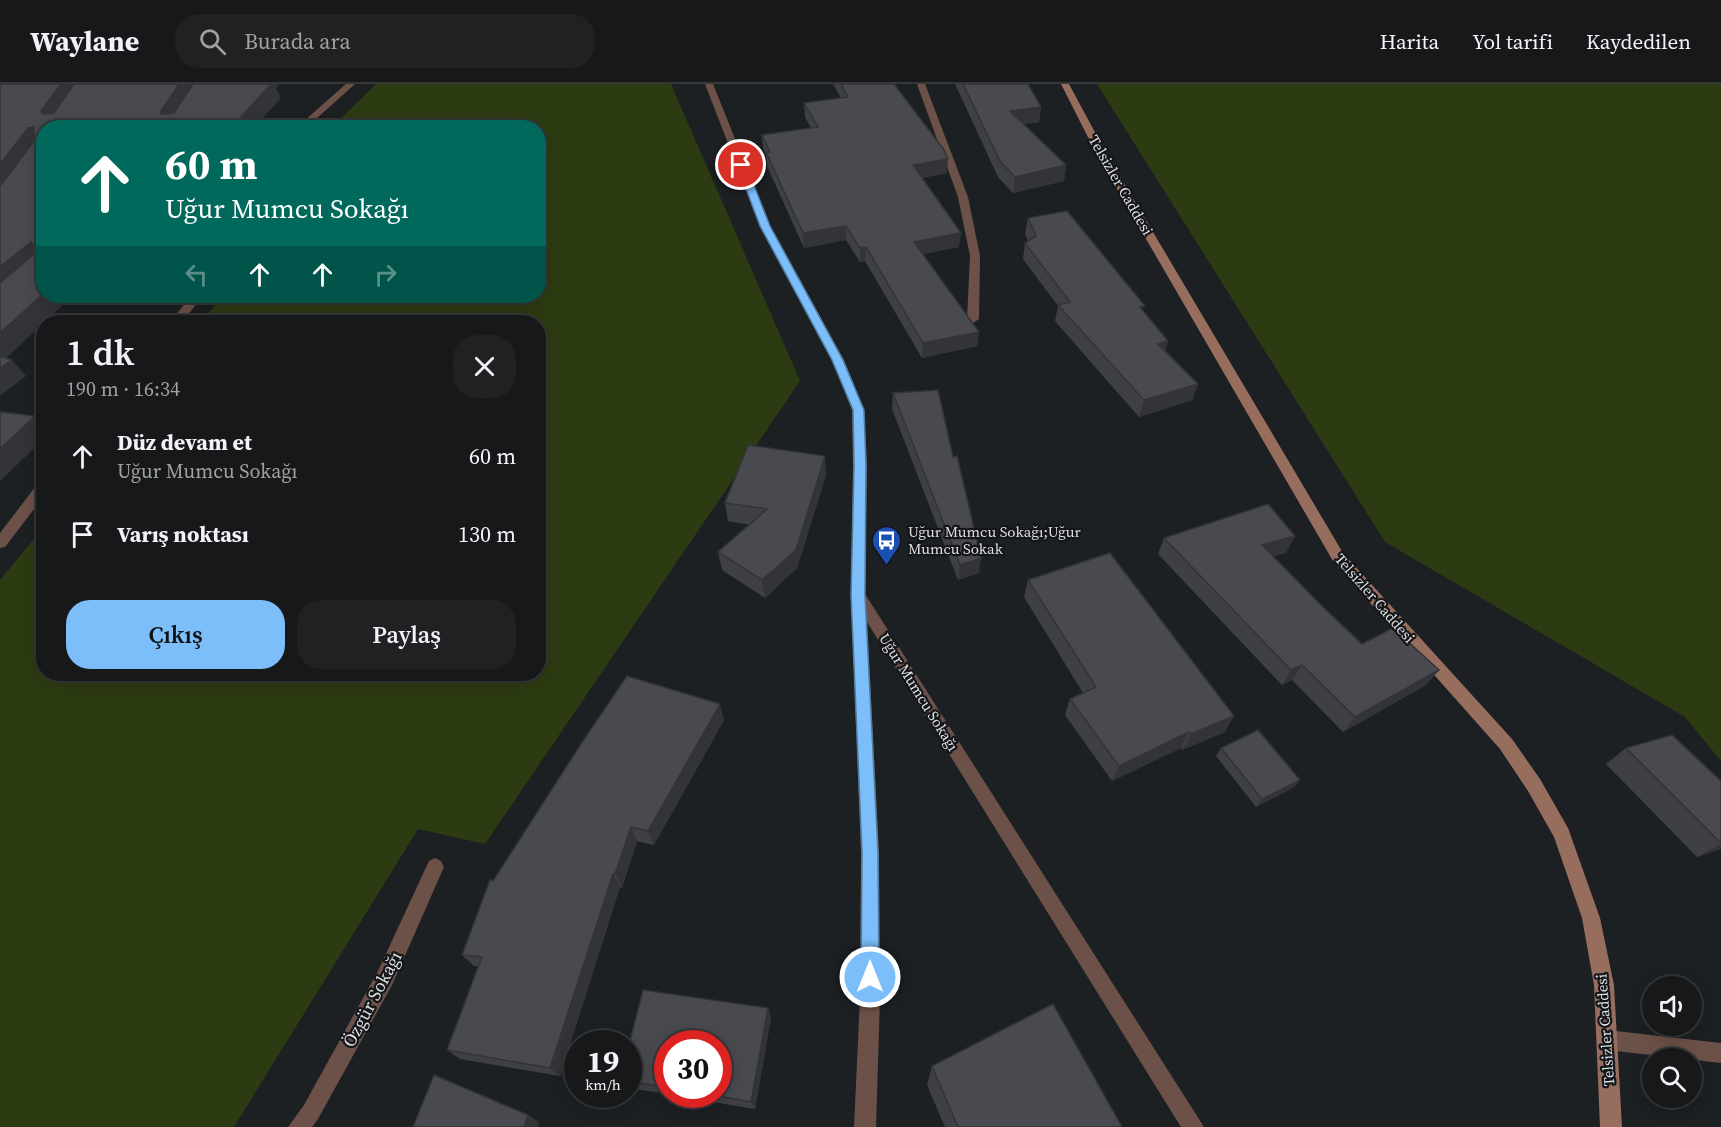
<!DOCTYPE html>
<html lang="tr">
<meta charset="utf-8">
<style>
body{margin:0;font-family:"Source Serif 4",serif;background:#1f2123;color:#f1f3f6;height:100vh;display:flex;flex-direction:column;font-size:22px;white-space:nowrap}
*{box-sizing:border-box;margin:0}
p{font-size:20px;color:#9ea0a2}
.icon{flex:none;width:33px;height:33px;fill:none;stroke:currentColor;stroke-width:2;stroke-linecap:round;stroke-linejoin:round}
.map{position:relative;flex:1;overflow:hidden}
.details{position:absolute;left:36px;top:231px;width:510px;height:366px;display:flex;flex-direction:column;background:#16181a;border-radius:24px;box-shadow:0 3px 15px #0003,0 0 0 2px #353739}
.details>*{flex:none}
.banner{position:absolute;left:36px;top:36px;width:510px;height:183px;border-radius:24px;box-shadow:0 3px 15px #0003,0 0 0 2px #353739;background:#00695c;color:#fff;overflow:hidden}
.fabs{position:absolute;left:1642px;top:892px;display:grid;gap:12px}
.fabs a{display:grid;place-items:center;width:60px;height:60px;border-radius:50%;background:#16181a;box-shadow:0 3px 15px #0003,0 0 0 2px #353739;font-size:30px}
.speed{position:absolute;left:564px;top:946px;display:flex;gap:12px;font-size:30px;font-weight:700;text-align:center}
.speed>*{display:grid;place-content:center;width:78px;height:78px;border-radius:50%;background:#16181a;box-shadow:0 3px 15px #0003,0 0 0 2px #353739;line-height:1}
.speed small{font-size:15px;font-weight:400}
.speed .limit{border:9px solid #d22;background:#fff;color:#111}
.pin{position:absolute;display:grid;place-items:center;width:51px;height:51px;color:#fff;margin:-26px;border:3px solid #fff;border-radius:50%;box-shadow:0 2px 6px #0007}
.me{position:absolute;width:66px;margin:-33px;rotate:0deg;stroke-linejoin:round;filter:drop-shadow(0 0 4px #0008)}
.turn{display:flex;align-items:center;gap:21px;height:126px;padding:0 30px;font-size:27px}
.turn .icon{width:78px;height:78px;stroke-width:2.5}
.turn b{display:block;font-size:42px;line-height:51px}
.lanes{display:flex;align-items:center;height:57px;padding:0 30px;background:#0003;justify-content:center;gap:30px;direction:ltr}
.lanes .off{opacity:.35}
.round{display:grid;place-items:center;flex:none;width:63px;height:63px;border-radius:24px;background:#1f2123}
.summary{display:flex;align-items:center;justify-content:space-between;height:102px;padding:0 30px}
h1{font-size:36px;font-weight:600;line-height:45px}
.primary-button{display:flex;gap:12px;margin-top:auto;padding:12px 30px}
.primary-button a{flex:1;height:69px;border-radius:24px;background:#7cbef9;color:#111;font-size:24px;font-weight:600;line-height:69px;text-align:center}
.primary-button a+a{background:#1f2123;color:#f1f3f6}
ul{padding:0;list-style:none}
li{display:flex;align-items:center;gap:18px;height:78px;padding:0 30px}
li div{flex:1}
li b{display:block;font-size:22px}
li em{font-style:normal}
header{display:flex;align-items:center;gap:36px;box-sizing:border-box;height:84px;padding:0 30px;background:#16181a;border-bottom:2px solid #353739}
header strong{font-size:28px}
nav{display:flex;gap:33px;margin-inline-start:auto;font-size:21px}
.search{width:420px;height:54px;background:#1f2123;display:flex;align-items:center;gap:15px;box-sizing:border-box;padding:0 21px;border-radius:24px;color:#9ea0a2;font-size:22px}
.map>svg:first-child{display:block}
</style>
<header>
<strong>Waylane</strong>
<div class="search"><svg class="icon" aria-label="search" viewBox="0 0 24 24"><circle cx="10" cy="10" r="6"/><path d="M15 15l6 6"/></svg>Burada ara</div>
<nav><a>Harita</a><a>Yol tarifi</a><a>Kaydedilen</a></nav>
</header>
<div class="map">
<svg width="1721" height="1043" viewBox="0 0 1721 1043">
<rect width="100%" height="100%" fill="#1d2023"/>
<!-- green -->
<path fill="#2d3b12" d="M376,0H671L800,297L485,760L418,745L234,1043H0V496L43,444L44,590H538V238H202L222,212H538V44L332,43Z
M1097,0H1721V677L1685,633L1385,458Z"/>
<g fill="none" stroke-linecap="round" stroke-linejoin="round">
<!-- lane -->
<path fill="#6c5148" fill-rule="evenodd" d="M1607,946L1721,959V979L1607,966L1600,963L1597,956L1600,949Z"/>
<!-- street -->
<path fill="#6c5148" fill-rule="evenodd" d="M346,0H355L306,44H296Z
M705,0H713L770,142L844,276L864,326L867,381L865,510L1204,1043H1181L867,538L879,768L880,914L876,1043H854L860,914L861,768L851,511L853,381L852,326L832,276L760,142Z
M917,0H925L968,113L980,172L979,235L973,239L967,235L970,172L958,113Z
M191,212H203L182,238H170Z
M44,396V412L5,463L0,464V449L39,398Z
M435,774L441,777L444,783L392,901L318,1035L312,1043H288L304,1021L378,887L429,777Z"/>
<!-- secondary -->
<path fill="#976d5e" fill-rule="evenodd" d="M1061,0H1069L1105,67L1343,469L1512,655L1540,695L1568,744L1600,834L1614,901L1622,1043H1600L1594,901L1582,834L1554,753L1528,707L1500,665L1333,477L1095,67Z"/>
</g>
<!-- wall -->
<path fill="#3f4044" d="M833,0H894L947,89L922,94L959,163L923,170L979,248L977,262L922,274L865,177L860,178L846,156L804,164L767,82L766,71L763,64L762,51L811,44L805,33L804,19L841,14Z
M955,0H1028L1041,23L1039,38L1024,40L1066,81L1064,97L1013,109L998,93Z
M1028,134L1143,227L1168,257L1165,266L1198,300L1192,316L1139,333L1055,237L1058,222L1023,175L1025,159L1028,157L1025,150Z
M893,309L979,489L958,496L892,325Z
M826,391L797,484L765,514L722,486L718,468L750,441L728,437L725,419Z
M1164,454L1286,469L1273,472L1322,522L1362,560L1439,586L1426,601L1343,648L1292,596L1282,601L1158,470Z
M1028,496L1225,648L1182,666L1181,664L1112,697L1065,631L1070,615L1083,609L1024,513Z
M724,636L654,761L637,757L622,804L620,803L560,992L460,975L447,966L478,882H474L462,871L493,797Z
M1221,664L1300,696L1294,703L1256,723L1216,672Z
M1626,664L1721,697V765L1697,773L1606,680Z
M768,924L771,934L755,1025L671,1011H718L668,960V1010L628,1004V965Z
M932,982L1122,1043H945L927,1001Z"/>
<!-- shaded-wall -->
<path fill="#333437" d="M61,0H82L52,43L42,30L41,27Z
M179,0H198L170,43L161,30V27Z
M259,0H279L276,4L281,14L254,44H231Z
M1041,23L1039,38L1008,43L1010,27Z
M34,43L44,57L0,112V80L28,44Z
M948,75L947,89L912,95L913,81Z
M1066,81L1064,97L1013,109L1015,93Z
M846,142V156L804,164L803,149Z
M961,149L959,163L914,172V158Z
M31,158L44,174L0,211V183Z
M866,163L865,177L860,178V164Z
M44,209V212H72L0,280V249Z
M979,248L977,262L922,274L923,259Z
M1168,257L1163,274L1158,260Z
M12,276L26,292L0,312V284Z
M1198,300L1192,316L1139,333L1144,316Z
M35,332L44,342V355L0,397V365Z
M825,372L826,391L797,484L765,514L762,496Z
M1295,452L1286,469L1254,478L1262,461Z
M981,474L979,489L958,496L960,481Z
M1302,581L1292,596L1282,601L1291,586Z
M1439,586L1426,601L1343,648L1355,633Z
M720,620L724,636L654,761L648,747Z
M1234,632L1225,648L1182,666L1191,650Z
M1189,648L1181,664L1112,697L1119,682Z
M1300,696L1294,703L1256,723L1262,715Z
M631,743L637,757L622,804L615,790Z
M1721,760V765L1697,773Z
M613,790L620,803L560,992L550,984Z
M768,924L771,934L755,1025L751,1018Z
M528,1031L539,1038L538,1043H524Z"/>
<!-- building -->
<path fill="#494a4f" stroke="#333437" stroke-width="1.5" d="M0,0H61L41,27L42,30L54,29L74,0H179L161,27V30L174,29L193,0H271L231,44H44V209L0,249V199L33,171V160L31,158L0,183V101L2,100L34,57V43L28,44L0,80Z
M841,0H894L944,66L948,75L913,81L961,149L914,158L979,248L923,259L866,163L860,164L846,142L803,149L766,68H770L762,51L818,43L804,19L848,13Z
M963,0H1028L1041,23L1010,27L1066,81L1015,93L1000,77Z
M1067,127L1145,222L1140,223L1168,257L1158,260L1198,300L1144,316L1058,221L1070,218L1025,159L1036,152L1028,134Z
M0,272L12,276L0,284Z
M938,306L953,373L957,372L981,474L960,481L893,309Z
M0,328L35,332L0,365Z
M748,361L825,372L796,466L762,496L718,468L767,425L725,419Z
M1268,420L1295,452L1262,461L1322,522L1362,560L1393,544L1439,586L1355,633L1302,581L1291,586L1164,454Z
M1110,469L1234,632L1191,650L1189,648L1119,682L1070,615L1096,603L1028,496Z
M627,592L720,620L648,747L631,743L615,790H613L550,984L447,966L482,873L462,871L490,796L493,797L583,657Z
M1258,646L1300,696L1262,715L1221,664Z
M1672,651L1721,697V759L1626,664Z
M643,906L768,924L751,1018L712,1011H718V960H668V1004L628,997V965Z
M1053,920L1122,1043H958L932,982Z
M434,991L528,1031L524,1043H413Z"/>
<!-- route -->
<path fill="#7cbef9" stroke="#517ca2" stroke-width="1.5" d="M741,78L746,81L770,142L843,276L864,326L866,381L865,511L878,768L879,893L877,900L870,902L864,900L861,893L862,768L851,511L854,381L853,326L832,276L760,142L737,81Z"/>
<!-- icons -->
<defs>
<symbol id="bus-pin" viewBox="-11 -11 22 30"><path d="M0 17L-7.5 6A9.5 9.5 0 1 1 7.5 6Z" fill="#1a4fb4" stroke="#14161a"/><path d="M-5-6H5V4H4V6H2V4H-2V6H-4V4H-5ZM-3.5-4V0h7V-4ZM-3.5 1.2v1.5H-2V1.2ZM2 1.2v1.5H3.5V1.2Z" fill="#fff"/></symbol>
</defs>
<g fill-rule="evenodd">
<use href="#bus-pin" x="870" y="440" width="33" height="45"/>
</g>
<g text-anchor="middle" dominant-baseline="central" stroke-width="4.5" stroke-linejoin="round" paint-order="stroke">
<!-- street labels -->
<g font-size="15" fill="#dedfe2" stroke="#14161a">
<text transform="translate(1121 101) rotate(60)">Telsizler Caddesi</text>
<text transform="translate(1375 514) rotate(49)">Telsizler Caddesi</text>
<text transform="translate(919 608) rotate(58)">Uğur Mumcu Sokağı</text>
<text transform="translate(1605 946) rotate(-94)">Telsizler Caddesi</text>
</g>
<!-- poi labels -->
<g font-size="15" fill="#dedfe2" stroke="#14161a" text-anchor="start">
<text x="908" y="447">Uğur Mumcu Sokağı;Uğur<tspan x="908" dy="17">Mumcu Sokak</tspan></text>
</g>
<!-- near-street labels -->
<g font-size="18" fill="#dedfe2" stroke="#14161a">
<text transform="translate(372 915) rotate(-62)">Özgür Sokağı</text>
</g>
</g>
</svg>
<div class="fabs">
<a><svg class="icon" aria-label="sound" viewBox="0 0 24 24"><path d="M4 9h4l5-4v14l-5-4H4zM17 9q2 3 0 6"/></svg></a>
<a><svg class="icon" aria-label="search" viewBox="0 0 24 24"><circle cx="10" cy="10" r="6"/><path d="M15 15l6 6"/></svg></a>
</div>
<div class="speed"><div>19<small>km/h</small></div><div class="limit">30</div></div>
<div class="pin" style="left:741px;top:81px;background:#d93025"><svg class="icon" aria-label="arrive" viewBox="0 0 24 24"><path d="M6 21V4h12l-3 4 3 4H6"/></svg></div>
<svg class="me" style="left:870px;top:893px" viewBox="-20 -20 40 40"><circle r="17" fill="#7cbef9" stroke="#fff" stroke-width="3"/><path d="M0-11L8 9 0 5-8 9z" fill="#fff"/></svg>
<div class="banner">
<div class="turn"><svg class="icon" aria-label="ahead" viewBox="0 0 24 24"><path d="M12 20V5M6 11l6-6 6 6"/></svg><div><b>60 m</b>Uğur Mumcu Sokağı</div></div>
<div class="lanes"><svg class="icon off" aria-label="left" viewBox="0 0 24 24"><path d="M17 20v-9H6M10 6l-5 5 5 5"/></svg><svg class="icon" aria-label="ahead" viewBox="0 0 24 24"><path d="M12 20V5M6 11l6-6 6 6"/></svg><svg class="icon" aria-label="ahead" viewBox="0 0 24 24"><path d="M12 20V5M6 11l6-6 6 6"/></svg><svg class="icon off" aria-label="right" viewBox="0 0 24 24"><path d="M7 20v-9h11M14 6l5 5-5 5"/></svg></div>
</div>
<section class="details">
<div class="summary"><div><h1>1 dk</h1><p>190 m · 16:34</p></div><a class="round"><svg class="icon" aria-label="close" viewBox="0 0 24 24"><path d="M6 6l12 12M18 6L6 18"/></svg></a></div>
<ul>
<li><svg class="icon" aria-label="ahead" viewBox="0 0 24 24"><path d="M12 20V5M6 11l6-6 6 6"/></svg><div><b>Düz devam et</b><p>Uğur Mumcu Sokağı</p></div><em>60 m</em></li>
<li><svg class="icon" aria-label="arrive" viewBox="0 0 24 24"><path d="M6 21V4h12l-3 4 3 4H6"/></svg><div><b>Varış noktası</b></div><em>130 m</em></li>
</ul>
<div class="primary-button"><a>Çıkış</a><a>Paylaş</a></div>
</section>
</div>
